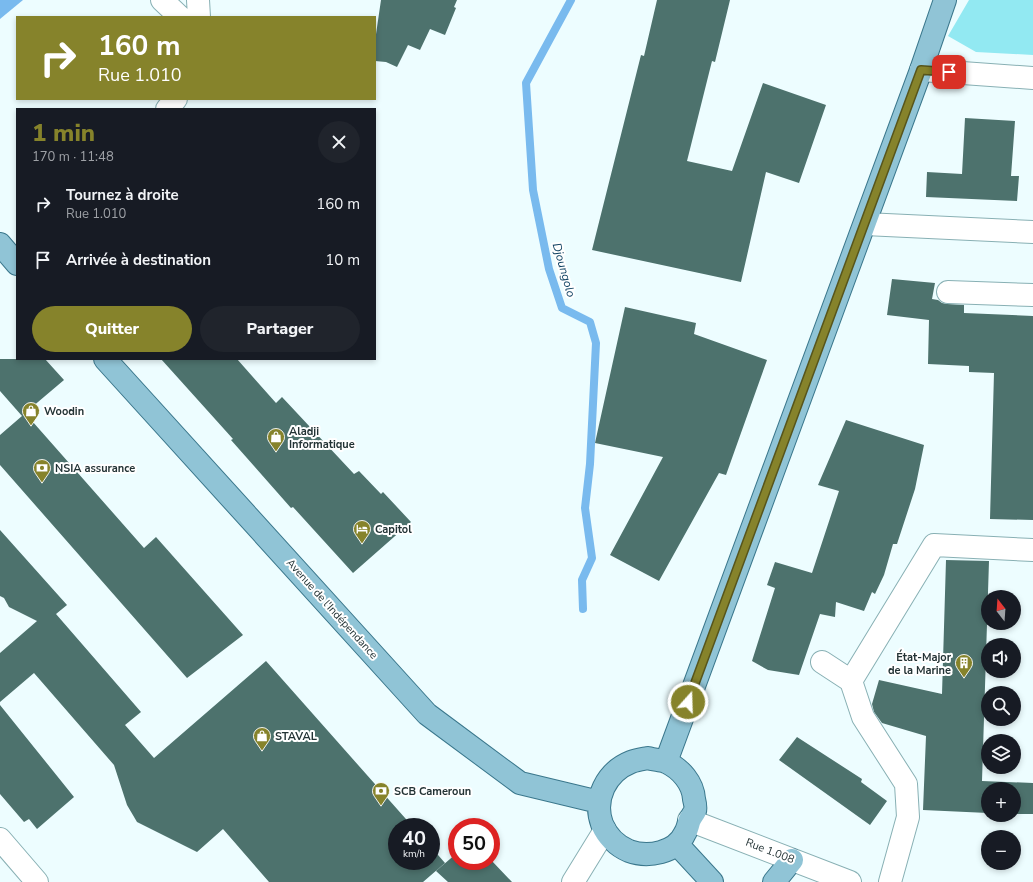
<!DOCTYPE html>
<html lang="fr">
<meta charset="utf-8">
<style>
body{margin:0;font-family:"Nunito Sans",sans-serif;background:#20242c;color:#f1f3f6;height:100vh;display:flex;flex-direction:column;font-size:15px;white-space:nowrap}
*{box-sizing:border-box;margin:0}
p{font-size:13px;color:#9ea1a6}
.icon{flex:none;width:22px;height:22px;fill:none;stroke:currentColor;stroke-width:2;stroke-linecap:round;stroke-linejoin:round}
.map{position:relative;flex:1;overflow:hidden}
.sheet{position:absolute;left:16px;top:108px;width:360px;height:252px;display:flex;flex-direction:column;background:#171b24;border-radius:0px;box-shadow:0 2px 6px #0003}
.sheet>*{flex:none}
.guide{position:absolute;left:16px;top:16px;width:360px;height:84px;border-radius:0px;box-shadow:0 2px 6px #0003;background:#86832b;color:#fff;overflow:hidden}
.needle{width:26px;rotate:343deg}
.tools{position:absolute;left:981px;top:590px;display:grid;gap:8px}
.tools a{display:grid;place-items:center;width:40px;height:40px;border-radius:50%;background:#171b24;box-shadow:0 2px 6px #0003;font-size:20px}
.speed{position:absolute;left:388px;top:818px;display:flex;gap:8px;font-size:20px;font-weight:700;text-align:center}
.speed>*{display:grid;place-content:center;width:52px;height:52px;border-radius:50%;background:#171b24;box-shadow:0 2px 6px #0003;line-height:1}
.speed small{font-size:10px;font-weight:400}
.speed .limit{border:6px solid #d22;background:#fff;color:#111}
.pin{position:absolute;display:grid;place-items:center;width:34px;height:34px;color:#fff;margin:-17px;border-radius:8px;box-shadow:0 2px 6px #0006}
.me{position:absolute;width:44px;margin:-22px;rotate:20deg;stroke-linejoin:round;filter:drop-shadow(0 0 3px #0008)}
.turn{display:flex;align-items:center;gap:14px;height:84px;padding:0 16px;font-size:18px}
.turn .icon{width:52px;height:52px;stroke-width:2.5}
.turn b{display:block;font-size:28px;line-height:34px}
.round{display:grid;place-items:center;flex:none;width:42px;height:42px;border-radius:21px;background:#20242c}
.overview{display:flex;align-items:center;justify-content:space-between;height:68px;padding:0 16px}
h1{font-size:24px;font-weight:800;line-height:30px;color:#86832b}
.button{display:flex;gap:8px;margin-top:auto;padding:8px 16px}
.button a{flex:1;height:46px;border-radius:24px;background:#86832b;color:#fff;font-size:16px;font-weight:800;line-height:46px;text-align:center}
.button a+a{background:#20242c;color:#f1f3f6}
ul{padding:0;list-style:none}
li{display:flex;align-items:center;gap:12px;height:56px;padding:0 16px}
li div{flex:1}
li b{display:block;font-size:15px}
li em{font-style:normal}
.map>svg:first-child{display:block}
</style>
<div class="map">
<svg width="1033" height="882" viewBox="0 0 1033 882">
<rect width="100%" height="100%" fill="#edfdff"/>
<!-- green -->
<path fill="#92e9f2" d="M969,0H1033V55L976,52L948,36Z"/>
<!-- water -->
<path fill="#79baee" d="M0,0H23L0,19Z"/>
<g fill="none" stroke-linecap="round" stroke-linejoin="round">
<!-- stream -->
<path stroke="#79baee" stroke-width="8" d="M571,0L526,83L533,190L549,269L562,308L590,322L596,343L590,464L585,508L592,558L582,580L583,609"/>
</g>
<!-- building -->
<path fill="#4d726d" d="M381,0H457L454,7L456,8L445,35L430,29L420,50L408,45L397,67L386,62L375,61V41Z
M657,0H730L715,62L712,61L687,161L732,171L763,83L826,105L799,183L766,172L741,282L592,250L641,55L644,56Z
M965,118L1015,121L1011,176H1019L1017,201L926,197L927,172L962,174Z
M892,279L935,283L932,299L938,300L942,303L947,304L964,305V313L1033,316V520L990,519L994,373L969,372V366L928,364L929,320L887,315Z
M625,307L696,323L694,334L767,360L726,475L719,473L659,581L610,555L663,457L595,443Z
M0,359H45L64,380L25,413L144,548L156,537L243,635L187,678L0,465V435L22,416L0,391Z
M161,359H237L276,403L282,397L354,474L359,471L381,494L383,492L411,522L353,573L293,507L291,508L231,440L233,439Z
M846,420L924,445L915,489L897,544H893L884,575L875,594L872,592L864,611L836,602L835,617L820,614L799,675L768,670L752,661L775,588L767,585L775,562L812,573L839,491L818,485Z
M0,530L67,605L56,614L141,712L125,725L154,758L266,661L413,827H397V861H431V847L445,863L423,882H269L223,829L197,852L137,822L127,805L114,765L34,673L0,702V653L37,621L9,607L4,598L0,596Z
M946,560L989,561L982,781L1033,783V814H1014V789H988V813L923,810L926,736L882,723L874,712L872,704L879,680L942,694Z
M0,705L74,797L37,829L29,819L24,822L0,794Z
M797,737L862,779L861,782L887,801L870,825L779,760Z
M457,853V861L491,860L512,882H448L436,871Z"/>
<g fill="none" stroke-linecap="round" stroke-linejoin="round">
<defs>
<path id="minor" d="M162,0L180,17
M198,0L199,17
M921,70L1033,78
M167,109L176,99
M865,224L1033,232
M948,292L1033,295
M822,662L851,681
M689,820L850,882
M0,839L37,882
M573,882L605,830
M890,882L908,817L906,784L863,717L851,681L934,545L1033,550"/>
<path id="major" d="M0,244L17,264
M105,359L427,714L520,783L599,802
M648,758C654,760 661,760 666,762C681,769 693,783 694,799C695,803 696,808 695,811C693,815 690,818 689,822C688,826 687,830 685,833C676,853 648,858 629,851C617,846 607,836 602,824C593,799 606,772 631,762C636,760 643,759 648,758Z
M666,762L921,70L945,0
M677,844L712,882
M774,882L792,860"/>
</defs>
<!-- minor casing -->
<use href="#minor" stroke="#88b0b4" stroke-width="24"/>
<!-- major casing -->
<use href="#major" stroke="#3a778c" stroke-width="24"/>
<!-- minor -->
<use href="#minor" stroke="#fff" stroke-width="22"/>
<!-- major -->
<use href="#major" stroke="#90c4d6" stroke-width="22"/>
</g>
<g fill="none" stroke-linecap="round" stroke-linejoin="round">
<defs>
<path id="route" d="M688,702L921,70L949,72"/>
</defs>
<!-- route casing -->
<use href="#route" stroke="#57551c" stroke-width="10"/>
<!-- route -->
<use href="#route" stroke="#86832b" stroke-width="7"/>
</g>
<!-- icons -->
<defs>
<symbol id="shop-pin" viewBox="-11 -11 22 30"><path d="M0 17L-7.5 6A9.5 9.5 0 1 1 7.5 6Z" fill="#86832b" stroke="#fff"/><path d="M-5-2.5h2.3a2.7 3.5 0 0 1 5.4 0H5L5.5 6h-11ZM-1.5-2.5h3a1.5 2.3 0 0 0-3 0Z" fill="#fff"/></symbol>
<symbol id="bank-pin" viewBox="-11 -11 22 30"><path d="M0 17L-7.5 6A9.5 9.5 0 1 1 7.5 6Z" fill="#86832b" stroke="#fff"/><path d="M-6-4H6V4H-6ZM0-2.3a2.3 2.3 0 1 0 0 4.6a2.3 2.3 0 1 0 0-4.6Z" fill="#fff"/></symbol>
<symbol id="hotel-pin" viewBox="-11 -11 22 30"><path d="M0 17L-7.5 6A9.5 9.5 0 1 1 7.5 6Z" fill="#86832b" stroke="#fff"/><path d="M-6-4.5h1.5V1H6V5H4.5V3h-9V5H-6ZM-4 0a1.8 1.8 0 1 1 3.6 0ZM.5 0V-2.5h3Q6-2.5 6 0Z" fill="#fff"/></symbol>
<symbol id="building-pin" viewBox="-11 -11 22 30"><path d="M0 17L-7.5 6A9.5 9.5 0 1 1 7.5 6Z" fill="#86832b" stroke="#fff"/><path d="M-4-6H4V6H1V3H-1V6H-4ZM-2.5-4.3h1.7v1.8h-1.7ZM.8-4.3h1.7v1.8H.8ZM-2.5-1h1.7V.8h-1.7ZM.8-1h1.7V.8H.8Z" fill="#fff"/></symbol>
</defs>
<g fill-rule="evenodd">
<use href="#shop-pin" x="21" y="401" width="20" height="27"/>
<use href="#shop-pin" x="266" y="427" width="20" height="27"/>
<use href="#bank-pin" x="32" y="458" width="20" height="27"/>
<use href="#hotel-pin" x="352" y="519" width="20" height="27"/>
<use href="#building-pin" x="954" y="653" width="20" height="27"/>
<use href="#shop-pin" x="252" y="726" width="20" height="27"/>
<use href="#bank-pin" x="371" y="781" width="20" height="27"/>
</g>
<g text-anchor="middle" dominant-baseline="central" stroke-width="4" stroke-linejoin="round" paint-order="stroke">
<!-- poi labels -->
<g font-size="11" font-weight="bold" fill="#233335" stroke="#fff" text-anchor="start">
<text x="44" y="411">Woodin</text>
<text x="289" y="431">Aladji<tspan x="289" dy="13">Informatique</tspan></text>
<text x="55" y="468">NSIA assurance</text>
<text x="375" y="529">Capitol</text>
<text x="951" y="657" text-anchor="end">État-Major<tspan x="951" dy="13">de la Marine</tspan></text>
<text x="275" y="736">STAVAL</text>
<text x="394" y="791">SCB Cameroun</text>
</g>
<!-- street labels -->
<g font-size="11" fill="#233335" stroke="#fff">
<text transform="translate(332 609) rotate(48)">Avenue de l'Indépendance</text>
<text transform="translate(770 851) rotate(21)">Rue 1.008</text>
</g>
<!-- water labels -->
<g font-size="12" font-style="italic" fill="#093d5e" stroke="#fff">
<text transform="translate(564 270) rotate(74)">Djoungolo</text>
</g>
</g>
</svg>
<div class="tools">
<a><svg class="needle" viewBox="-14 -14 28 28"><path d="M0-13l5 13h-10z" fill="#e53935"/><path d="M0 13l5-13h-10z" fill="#9ea1a6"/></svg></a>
<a><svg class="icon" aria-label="sound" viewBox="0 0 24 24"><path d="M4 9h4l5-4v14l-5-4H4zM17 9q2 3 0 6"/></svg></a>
<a><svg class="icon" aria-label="search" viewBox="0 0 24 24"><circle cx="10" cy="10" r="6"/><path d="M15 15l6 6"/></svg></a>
<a><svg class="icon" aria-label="layers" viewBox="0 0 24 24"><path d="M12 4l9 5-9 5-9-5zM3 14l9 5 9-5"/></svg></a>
<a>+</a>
<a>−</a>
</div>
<div class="speed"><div>40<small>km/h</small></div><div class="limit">50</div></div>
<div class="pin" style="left:949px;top:72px;background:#d93025"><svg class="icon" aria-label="arrive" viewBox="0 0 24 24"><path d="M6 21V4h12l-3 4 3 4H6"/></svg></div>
<svg class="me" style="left:688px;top:702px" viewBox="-20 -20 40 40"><circle r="17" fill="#86832b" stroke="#fff" stroke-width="3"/><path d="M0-11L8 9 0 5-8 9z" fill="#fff"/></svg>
<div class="guide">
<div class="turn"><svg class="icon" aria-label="right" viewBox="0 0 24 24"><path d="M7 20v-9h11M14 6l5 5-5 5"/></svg><div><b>160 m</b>Rue 1.010</div></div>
</div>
<section class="sheet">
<div class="overview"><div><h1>1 min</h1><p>170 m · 11:48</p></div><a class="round"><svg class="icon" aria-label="close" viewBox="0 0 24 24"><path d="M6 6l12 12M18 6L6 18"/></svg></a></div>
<ul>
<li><svg class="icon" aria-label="right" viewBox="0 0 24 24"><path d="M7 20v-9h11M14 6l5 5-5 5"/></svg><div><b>Tournez à droite</b><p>Rue 1.010</p></div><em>160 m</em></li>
<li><svg class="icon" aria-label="arrive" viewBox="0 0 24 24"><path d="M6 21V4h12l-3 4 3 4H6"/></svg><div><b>Arrivée à destination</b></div><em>10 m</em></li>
</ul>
<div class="button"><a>Quitter</a><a>Partager</a></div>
</section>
</div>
